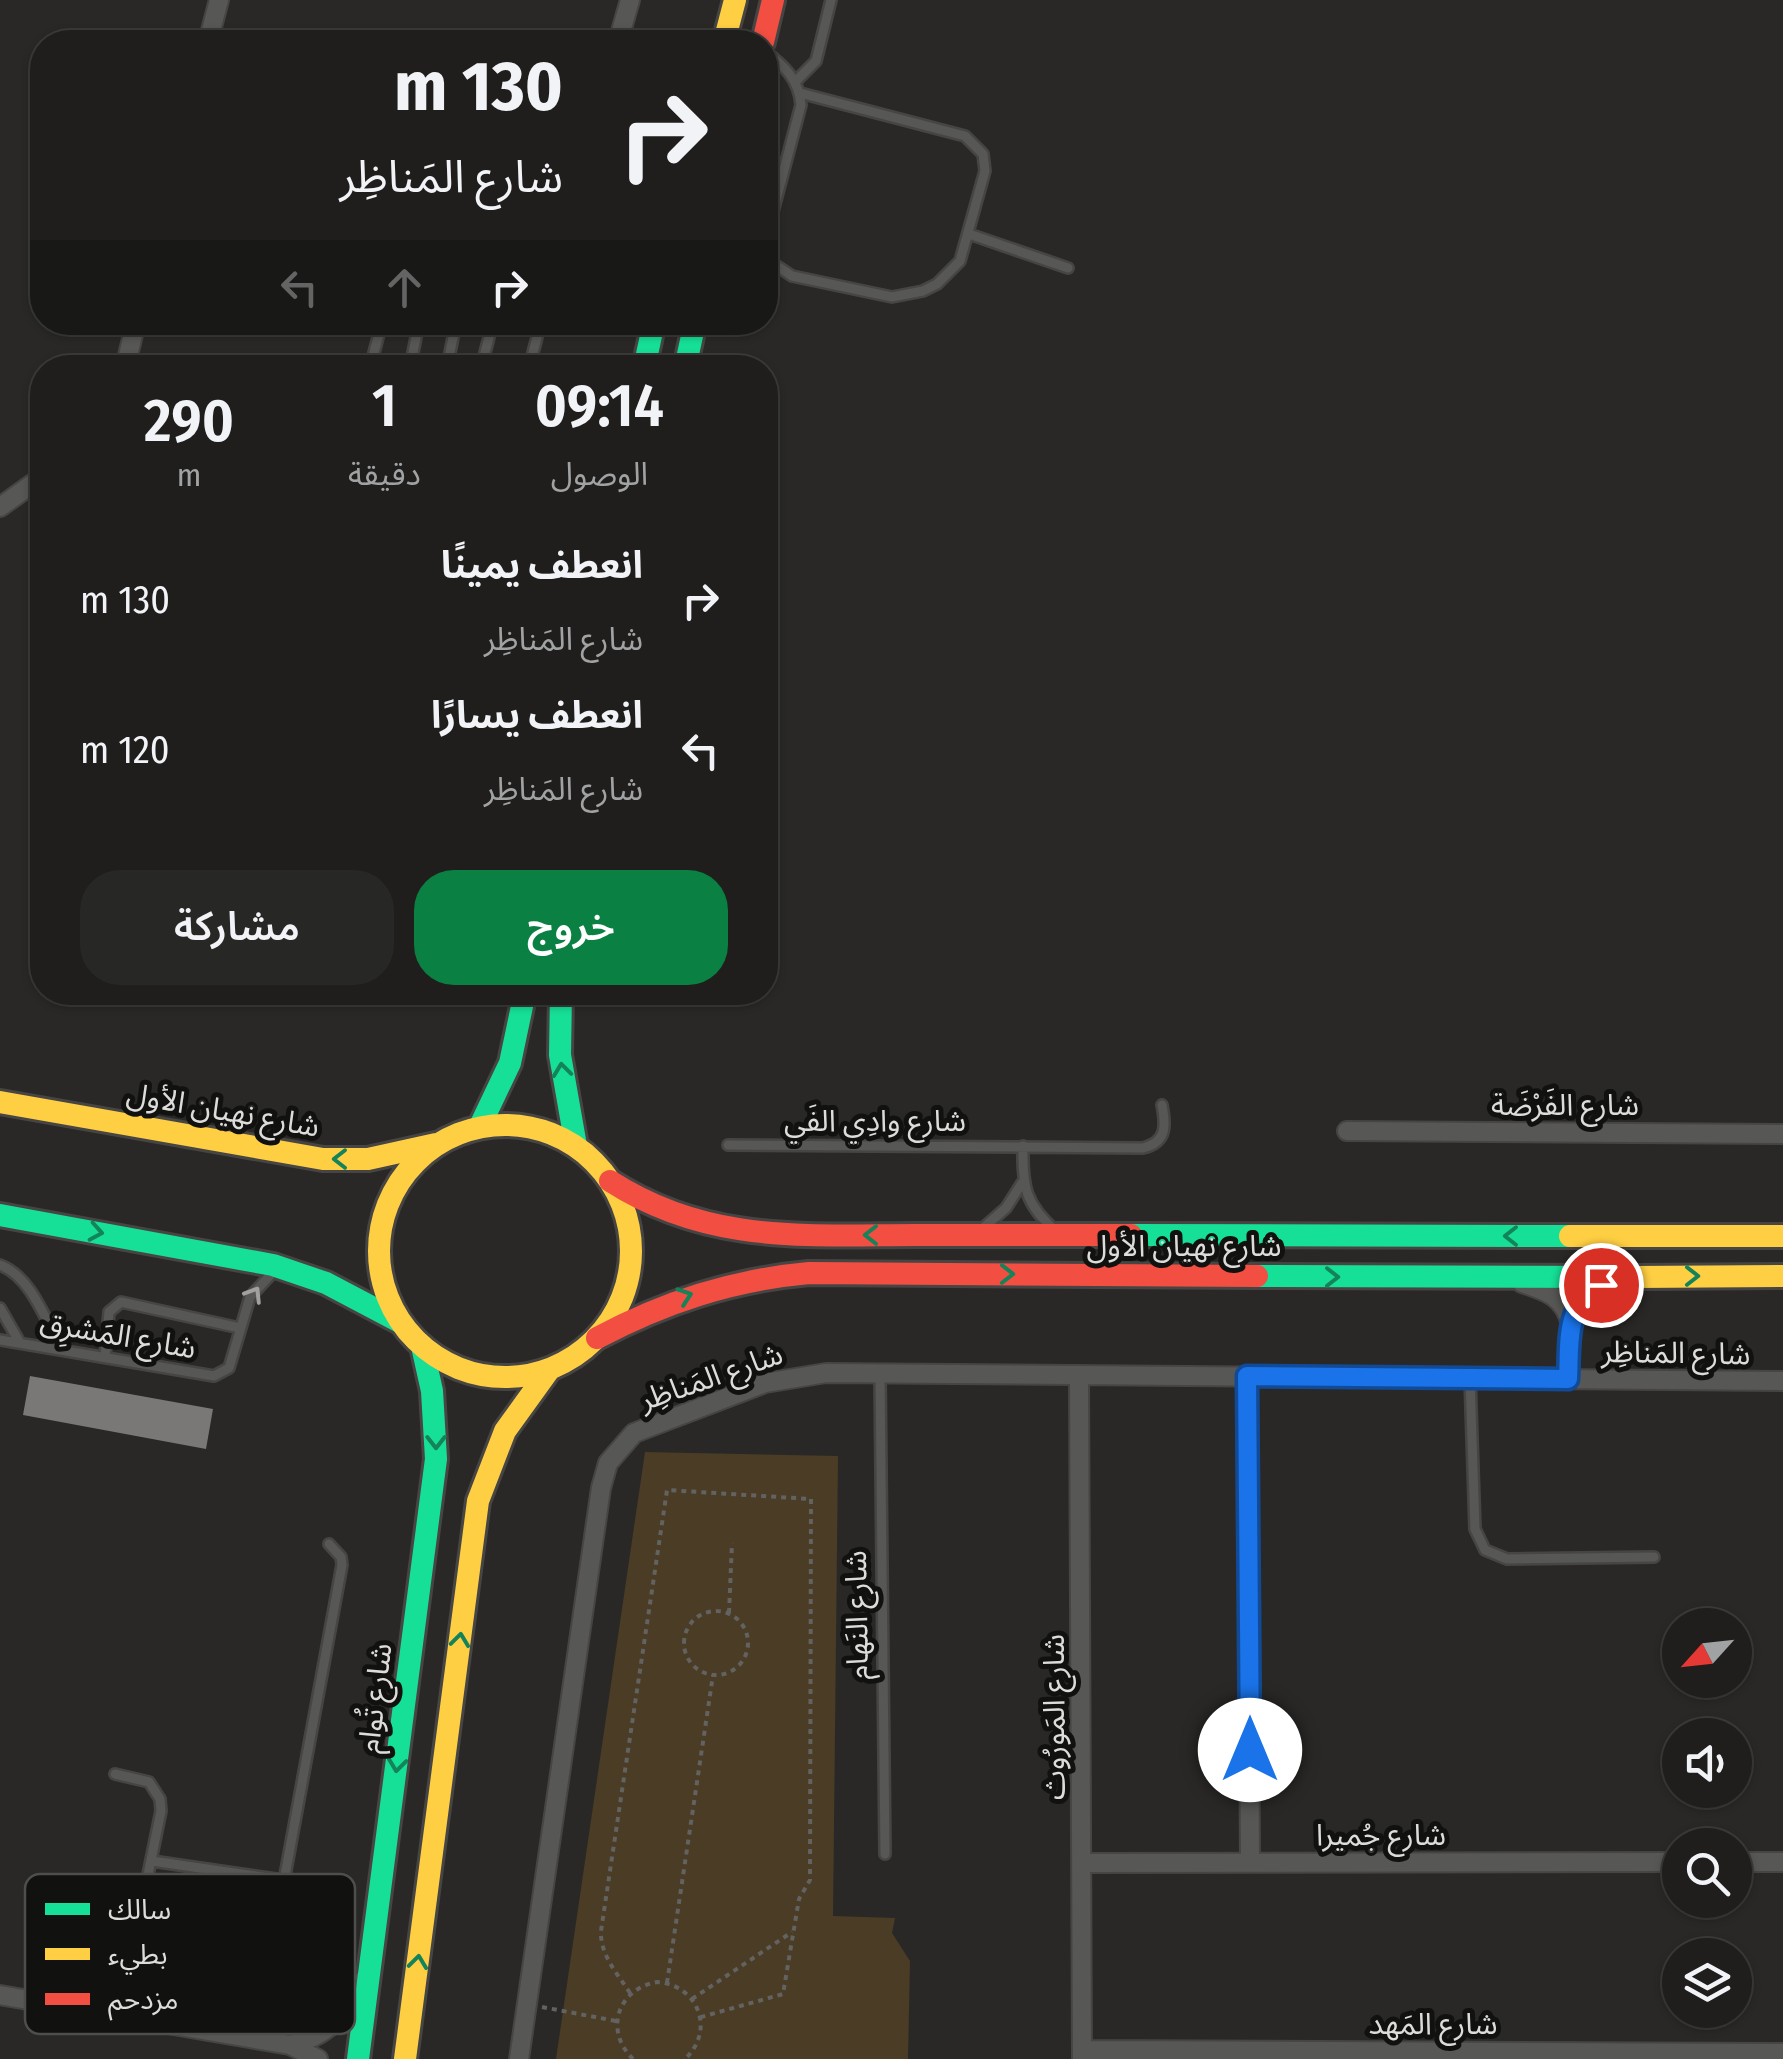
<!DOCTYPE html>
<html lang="ar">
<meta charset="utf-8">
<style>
body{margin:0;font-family:"Fira Sans Condensed","Noto Sans Arabic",sans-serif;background:#272725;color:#f1f3f6;direction:rtl;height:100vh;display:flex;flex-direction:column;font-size:38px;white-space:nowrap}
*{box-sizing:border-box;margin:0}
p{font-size:32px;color:#a1a2a3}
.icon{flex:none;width:55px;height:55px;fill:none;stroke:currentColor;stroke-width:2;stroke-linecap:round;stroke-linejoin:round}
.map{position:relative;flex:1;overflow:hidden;direction:ltr}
.side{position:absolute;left:30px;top:355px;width:748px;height:650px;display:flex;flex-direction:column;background:#1f1e1c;border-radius:40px;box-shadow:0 2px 8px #0004,0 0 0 2px #3c3c3b;direction:rtl}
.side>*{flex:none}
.guide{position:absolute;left:30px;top:30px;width:748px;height:305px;border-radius:40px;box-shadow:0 2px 8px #0004,0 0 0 2px #3c3c3b;direction:rtl;background:#1f1e1c;color:#f1f3f6;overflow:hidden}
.needle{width:65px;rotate:243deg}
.controls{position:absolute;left:1662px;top:1608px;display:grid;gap:20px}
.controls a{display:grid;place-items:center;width:90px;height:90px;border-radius:50%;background:#1f1e1c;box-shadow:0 2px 8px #0004,0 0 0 2px #3c3c3b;font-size:50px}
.pin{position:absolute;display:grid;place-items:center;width:85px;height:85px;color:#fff;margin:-42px;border:5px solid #fff;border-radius:50%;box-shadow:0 2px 10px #0007}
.me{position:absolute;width:110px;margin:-55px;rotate:0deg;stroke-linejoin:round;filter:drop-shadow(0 0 8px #0008)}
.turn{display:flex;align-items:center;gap:35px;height:210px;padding:0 50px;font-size:45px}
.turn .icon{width:130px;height:130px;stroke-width:2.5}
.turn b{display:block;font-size:70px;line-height:85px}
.lanes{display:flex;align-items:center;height:95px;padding:0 50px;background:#0003;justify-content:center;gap:50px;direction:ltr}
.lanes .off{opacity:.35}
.eta{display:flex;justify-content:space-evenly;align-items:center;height:170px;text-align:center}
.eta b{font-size:60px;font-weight:600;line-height:70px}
.cta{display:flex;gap:20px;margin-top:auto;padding:20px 50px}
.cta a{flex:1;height:115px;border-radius:40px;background:#0b8043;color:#fff;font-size:40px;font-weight:600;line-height:115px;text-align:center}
.cta a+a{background:#272725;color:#f1f3f6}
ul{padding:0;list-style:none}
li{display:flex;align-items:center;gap:30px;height:150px;padding:0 50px}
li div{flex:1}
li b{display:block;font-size:38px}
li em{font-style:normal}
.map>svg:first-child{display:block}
</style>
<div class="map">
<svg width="1783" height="2059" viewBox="0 0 1783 2059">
<rect width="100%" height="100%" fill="#292826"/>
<!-- green -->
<path fill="#4b3c25" d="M645,1452L838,1456L833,1916L895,1918L892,1933L910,1961L908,2059H556Z"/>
<!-- building -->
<path fill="#797876" d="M30,1376L213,1409L206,1449L23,1415Z"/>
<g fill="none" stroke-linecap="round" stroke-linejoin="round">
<defs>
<path id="lane" d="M765,51C784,66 799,79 801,105L765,242
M795,82L816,61L831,0
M969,234L1068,268
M765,258L792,276L892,297L923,291L937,284L960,261L985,171L983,154L965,136L800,93
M502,322L539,330
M370,368L382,322
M410,368L419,322
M447,368L456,322
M481,368L493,322
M529,368L541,322
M728,1145L1143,1148C1167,1142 1166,1126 1162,1105
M1023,1146C1022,1186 1025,1205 1057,1232
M982,1229L1006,1208L1022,1183
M0,1265C32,1277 46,1322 62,1350
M0,1308L20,1343
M0,1340L214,1376L229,1368L250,1297L276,1269
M105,1357L109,1312L121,1302L240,1328
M880,1375L885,1854
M1470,1378L1475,1529L1485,1550L1507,1559L1654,1557
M115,1774L149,1782L160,1799L161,1811L141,1909
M152,1861L283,1880
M255,2039L342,1565L341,1557L329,1544"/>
<path id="street" d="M208,42L219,0
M618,42L630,0
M125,368L136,322
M0,507L42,477
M1347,1131L1783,1134
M1522,1283C1547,1291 1564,1297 1571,1324
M1079,1375L1082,2059
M1247,1376L1250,1862
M1568,1379C1570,1334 1563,1298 1613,1281
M1735,1862H1783
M1082,1863L1680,1862
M0,1995L290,2045L318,2059
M290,2045C333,2035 342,2014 364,1979
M1082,2050L1783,2053
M519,2059L601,1488L608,1463L634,1433L765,1383L826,1373L1783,1381"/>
<path id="fast" d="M644,368L654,322
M685,368L695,322
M561,992L560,1055L576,1146
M480,1126L510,1063L525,992
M0,1215L273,1265L326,1283L400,1322
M1131,1235L1570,1236
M1257,1276L1635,1277
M358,2059L436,1459L432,1391L422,1346"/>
<path id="slow" d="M724,42L735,0
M0,1102L323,1159H368L436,1144
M379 1251a126 126 0 1 1 252 0a126 126 0 1 1-252 0Z
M1570,1236H1783
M1635,1277L1783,1276
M405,2059L478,1501L505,1431L549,1370"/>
<path id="jam" d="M763,42L773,0
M610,1181C708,1244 804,1235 915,1235C987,1235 1059,1235 1131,1235
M597,1338C665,1302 732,1280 809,1273L1257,1276"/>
</defs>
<!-- lane casing -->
<use href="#lane" stroke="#464543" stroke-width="14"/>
<!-- street casing -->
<use href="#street" stroke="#464543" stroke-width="22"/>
<!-- fast casing -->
<use href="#fast" stroke="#464543" stroke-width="28"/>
<!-- slow casing -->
<use href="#slow" stroke="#464543" stroke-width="28"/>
<!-- jam casing -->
<use href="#jam" stroke="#464543" stroke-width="28"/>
<!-- path -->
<path stroke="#626261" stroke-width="4" stroke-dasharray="5 5" stroke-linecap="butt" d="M684 1643a32 32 0 1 1 64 0a32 32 0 1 1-64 0Z
M729,1613L732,1543
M667,1983L713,1675
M630,1993C617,1973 600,1955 601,1931L667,1490L811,1499L810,1880L799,1899L783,1994L701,2017
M692,1999L792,1932
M542,2007L616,2021
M633,2059C604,2031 617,1989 657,1982C698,1985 716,2030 685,2059"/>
<!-- lane -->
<use href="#lane" stroke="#575756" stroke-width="9"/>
<!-- street -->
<use href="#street" stroke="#575756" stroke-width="18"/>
<!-- fast -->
<use href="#fast" stroke="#16e098" stroke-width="22"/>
<!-- slow -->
<use href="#slow" stroke="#ffcf43" stroke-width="22"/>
<!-- jam -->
<use href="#jam" stroke="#f24e42" stroke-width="22"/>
</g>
<!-- one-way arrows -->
<defs><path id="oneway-chevron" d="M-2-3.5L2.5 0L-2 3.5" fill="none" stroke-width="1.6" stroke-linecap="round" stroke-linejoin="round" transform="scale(2.5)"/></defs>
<g stroke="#14835a">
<use href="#oneway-chevron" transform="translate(562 1070) rotate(-97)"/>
<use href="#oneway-chevron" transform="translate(340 1159) rotate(-180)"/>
<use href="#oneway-chevron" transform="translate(96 1232) rotate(10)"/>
<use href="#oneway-chevron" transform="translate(871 1235) rotate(-180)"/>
<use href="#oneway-chevron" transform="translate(1511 1236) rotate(-180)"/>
<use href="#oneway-chevron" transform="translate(1007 1274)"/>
<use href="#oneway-chevron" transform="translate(1692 1276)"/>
<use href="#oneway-chevron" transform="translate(1332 1277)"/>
<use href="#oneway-chevron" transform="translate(685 1296) rotate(-19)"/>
<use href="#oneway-chevron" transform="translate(436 1442) rotate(90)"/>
<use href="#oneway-chevron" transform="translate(460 1640) rotate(-83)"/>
<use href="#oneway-chevron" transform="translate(397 1765) rotate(97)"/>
<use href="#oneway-chevron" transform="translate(418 1962) rotate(-83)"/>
</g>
<use stroke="#a1a09f" href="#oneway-chevron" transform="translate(254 1294) rotate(-58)"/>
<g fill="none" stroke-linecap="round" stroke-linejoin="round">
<defs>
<path id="route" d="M1250,1750L1247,1376L1568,1379C1570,1344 1564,1304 1601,1285"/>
</defs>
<!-- route casing -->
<use href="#route" stroke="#114b97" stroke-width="25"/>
<!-- route -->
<use href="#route" stroke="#1a73e8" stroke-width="18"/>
</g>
<g text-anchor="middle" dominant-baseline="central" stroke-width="10" stroke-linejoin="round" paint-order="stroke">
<!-- street labels -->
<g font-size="30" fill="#dddcda" stroke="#11110f">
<text x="1565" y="1105">شارع الفَرْضَة</text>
<text transform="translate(223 1110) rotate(10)">شارع نهيان الأول</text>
<text x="875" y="1121">شارع وادِي الفَي</text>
<text x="1184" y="1246">شارع نهيان الأول</text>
<text transform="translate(118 1335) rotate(10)">شارع المَشرِق</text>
<text transform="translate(1676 1353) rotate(1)">شارع المَناظِر</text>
<text transform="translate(711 1377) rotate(-19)">شارع المَناظِر</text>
<text transform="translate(857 1615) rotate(-91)">شارع النَهام</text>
<text transform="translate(375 1698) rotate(-83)">شارع تُوام</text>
<text transform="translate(1054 1717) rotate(-90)">شارع المَورُوث</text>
<text x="1381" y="1835">شارع جُميرا</text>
<text x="1433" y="2024">شارع المَهد</text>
</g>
</g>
<!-- legend -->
<rect x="25" y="1874" width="330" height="160" rx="15" fill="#11110f" stroke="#4e4e4c" stroke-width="2.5"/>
<rect x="45" y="1903" width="45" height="12" fill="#16e098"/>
<rect x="45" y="1948" width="45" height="12" fill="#ffcf43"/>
<rect x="45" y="1993" width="45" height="12" fill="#f24e42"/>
<g font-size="28" fill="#dddcda">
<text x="108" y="1919">سالك</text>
<text x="108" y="1964">بطيء</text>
<text x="108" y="2009">مزدحم</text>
</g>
</svg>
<div class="controls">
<a><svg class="needle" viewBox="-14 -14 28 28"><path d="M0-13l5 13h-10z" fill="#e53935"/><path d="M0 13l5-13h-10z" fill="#a1a2a3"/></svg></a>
<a><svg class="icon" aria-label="sound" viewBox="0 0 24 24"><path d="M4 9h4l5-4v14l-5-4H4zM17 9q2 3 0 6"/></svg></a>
<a><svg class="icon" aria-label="search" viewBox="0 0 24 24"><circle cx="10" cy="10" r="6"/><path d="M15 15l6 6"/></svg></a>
<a><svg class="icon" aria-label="layers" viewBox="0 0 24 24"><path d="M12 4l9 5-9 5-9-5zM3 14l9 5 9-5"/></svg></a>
</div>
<div class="pin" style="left:1601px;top:1285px;background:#d93025"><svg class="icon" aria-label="arrive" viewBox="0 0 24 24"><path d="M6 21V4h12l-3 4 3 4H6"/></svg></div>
<svg class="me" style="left:1250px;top:1750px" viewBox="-20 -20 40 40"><circle r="19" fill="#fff"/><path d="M0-13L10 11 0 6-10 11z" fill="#1a73e8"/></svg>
<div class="guide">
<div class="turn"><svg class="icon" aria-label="right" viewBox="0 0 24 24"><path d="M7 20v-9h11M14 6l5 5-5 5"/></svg><div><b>130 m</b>شارع المَناظِر</div></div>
<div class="lanes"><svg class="icon off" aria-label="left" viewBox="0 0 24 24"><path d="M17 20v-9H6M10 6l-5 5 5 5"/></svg><svg class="icon off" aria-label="ahead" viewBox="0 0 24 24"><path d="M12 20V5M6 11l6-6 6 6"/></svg><svg class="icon" aria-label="right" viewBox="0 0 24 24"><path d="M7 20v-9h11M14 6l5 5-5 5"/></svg></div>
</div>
<section class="side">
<div class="eta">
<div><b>09:14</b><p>الوصول</p></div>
<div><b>1</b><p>دقيقة</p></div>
<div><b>290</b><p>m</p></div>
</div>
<ul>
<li><svg class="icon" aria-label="right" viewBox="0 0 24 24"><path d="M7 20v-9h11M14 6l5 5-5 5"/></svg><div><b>انعطف يمينًا</b><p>شارع المَناظِر</p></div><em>130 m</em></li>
<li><svg class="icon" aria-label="left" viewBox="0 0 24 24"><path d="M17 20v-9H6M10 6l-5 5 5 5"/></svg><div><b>انعطف يسارًا</b><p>شارع المَناظِر</p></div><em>120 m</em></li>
</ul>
<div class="cta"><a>خروج</a><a>مشاركة</a></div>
</section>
</div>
